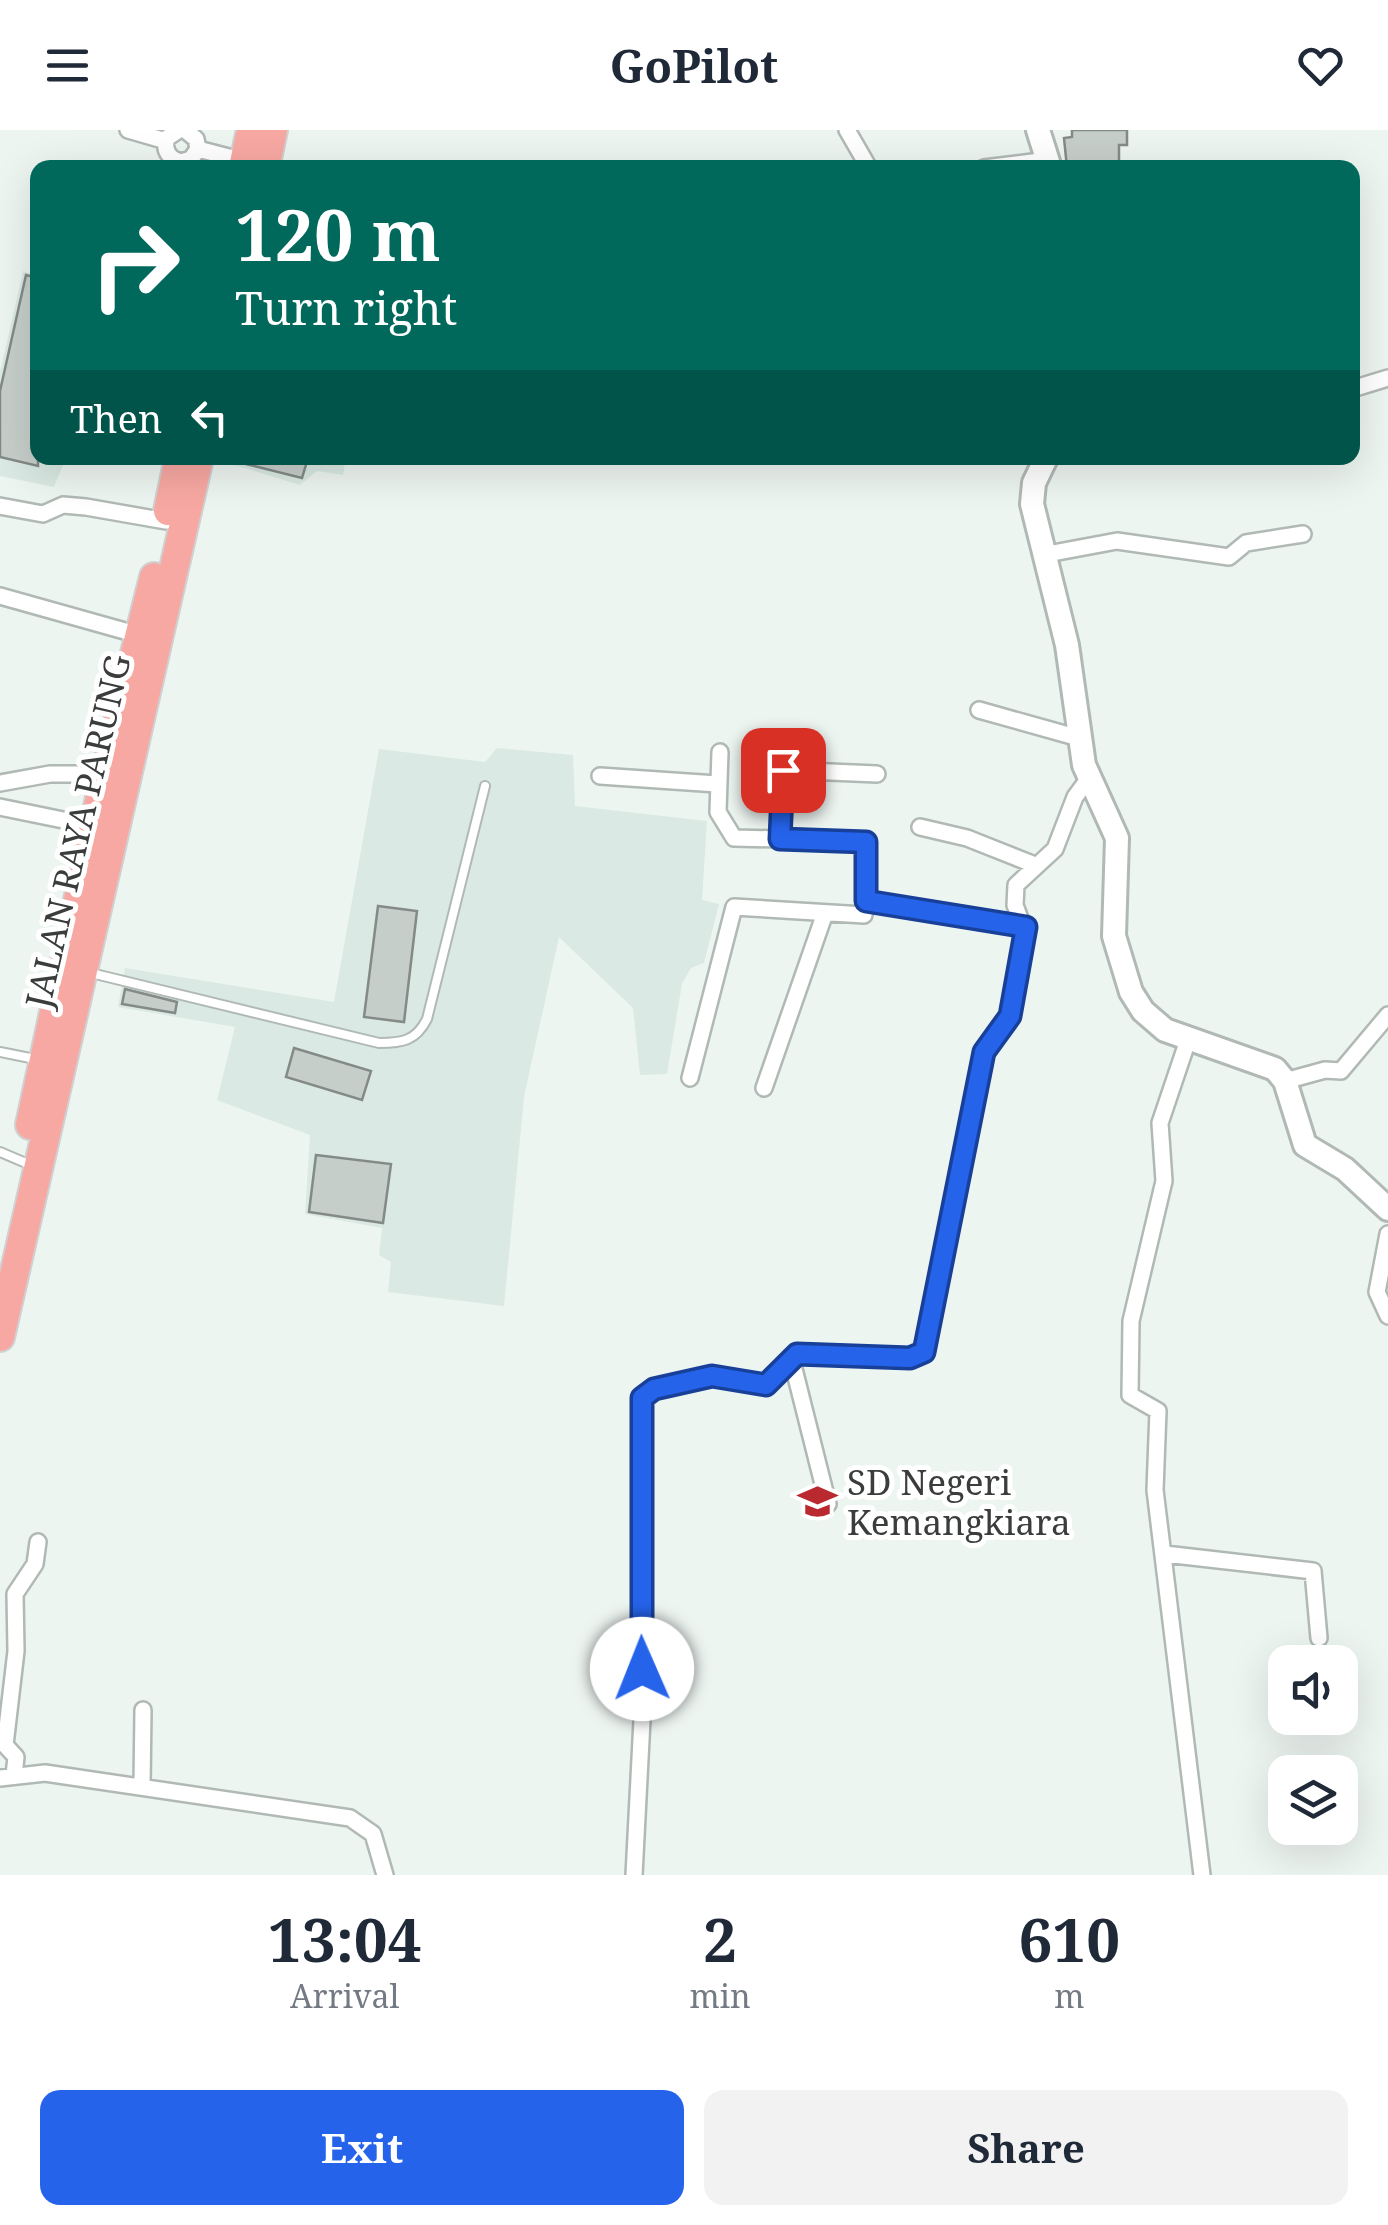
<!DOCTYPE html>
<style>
body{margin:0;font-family:"Noto Serif",serif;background:#f2f2f3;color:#1f2937;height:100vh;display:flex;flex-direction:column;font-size:38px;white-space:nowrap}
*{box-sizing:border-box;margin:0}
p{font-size:32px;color:#747a83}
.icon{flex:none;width:55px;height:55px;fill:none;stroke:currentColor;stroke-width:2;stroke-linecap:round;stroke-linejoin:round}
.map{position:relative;height:1745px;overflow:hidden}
.sheet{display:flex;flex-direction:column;background:#fff;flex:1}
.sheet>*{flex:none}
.top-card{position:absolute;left:30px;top:30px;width:1330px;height:305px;border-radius:20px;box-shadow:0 10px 40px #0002;background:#00695c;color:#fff;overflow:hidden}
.buttons{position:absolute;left:1268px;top:1515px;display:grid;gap:20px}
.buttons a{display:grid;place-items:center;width:90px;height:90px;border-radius:20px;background:#fff;box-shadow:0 10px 40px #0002;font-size:50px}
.pin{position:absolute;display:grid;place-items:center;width:85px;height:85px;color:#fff;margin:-42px;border-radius:20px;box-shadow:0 5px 15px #0006}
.me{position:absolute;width:110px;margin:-55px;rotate:359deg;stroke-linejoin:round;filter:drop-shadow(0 0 8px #0008)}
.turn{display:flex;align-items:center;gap:35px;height:210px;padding:0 40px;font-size:45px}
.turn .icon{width:130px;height:130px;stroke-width:2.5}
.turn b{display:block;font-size:70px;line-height:85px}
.then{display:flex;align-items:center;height:95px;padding:0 40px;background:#0003;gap:20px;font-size:38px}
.eta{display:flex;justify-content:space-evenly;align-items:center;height:170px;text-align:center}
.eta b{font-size:60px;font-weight:700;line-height:70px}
.cta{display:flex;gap:20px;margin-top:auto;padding:20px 40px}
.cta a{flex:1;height:115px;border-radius:20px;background:#2563eb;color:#fff;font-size:40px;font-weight:700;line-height:115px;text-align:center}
.cta a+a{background:#f2f2f3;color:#1f2937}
header{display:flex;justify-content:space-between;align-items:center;height:130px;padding:0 40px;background:#fff;font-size:45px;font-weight:700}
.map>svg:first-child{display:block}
</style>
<header><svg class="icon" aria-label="menu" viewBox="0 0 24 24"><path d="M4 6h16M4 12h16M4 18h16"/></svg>GoPilot<svg class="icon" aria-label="heart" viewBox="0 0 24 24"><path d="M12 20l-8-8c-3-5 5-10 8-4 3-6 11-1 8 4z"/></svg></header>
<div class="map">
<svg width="1388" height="1745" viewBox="0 0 1388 1745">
<rect width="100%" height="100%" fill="#edf5f1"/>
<!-- built -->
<path fill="#dae9e3" d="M23,141L37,145L38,328H66L54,357L0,346V242Z
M212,328H346L343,345L317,341L300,355Z
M497,618L573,625L575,676L707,691L702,770L719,774L704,833L691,838L682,854L667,944L640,945L633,878L559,807L524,967L504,1176L388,1162L391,1132L379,1125L382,1098L305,1084L310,1005L217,970L235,897L118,877L125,838L334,872L379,619L485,632Z"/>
<!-- building -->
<path fill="#c6ceca" stroke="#838a87" stroke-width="2.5" d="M1072,0H1127V15H1119V34L1067,38L1064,8L1072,7Z
M26,145L38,148V336L0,327V261Z
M239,328H308L302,348L238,332Z
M378,776L417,781L404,892L364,887Z
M125,859L177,872L175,883L122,874Z
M294,918L371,941L362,970L286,947Z
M316,1025L391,1034L383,1093L309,1082Z"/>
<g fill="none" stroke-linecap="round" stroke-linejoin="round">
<defs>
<path id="lane" d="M91,843L379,913C402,913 416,911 427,889L485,656
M0,922L40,930
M0,1022L33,1036"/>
<path id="street" d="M128,0L166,11
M179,0L167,8C163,20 169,29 181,32L191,29L198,19L196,9L185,0
M847,0L869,38
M198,19L244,31
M984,38L1048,30
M1352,259L1388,248
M0,376L43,384L63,375L86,377L166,391
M1042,425L1117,411L1229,427L1246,413L1303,404
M0,466L139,505
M979,580L1079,608
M720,622L718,682L734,708L781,709
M783,628L781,709L866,712V771L1026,797
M783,640L877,644
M600,646L717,654
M0,653L50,644H110
M0,677L68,691L93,702
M920,697L967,708L1035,735
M1188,910L1160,993L1164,1051L1131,1191L1130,1265L1158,1281L1155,1360L1202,1745
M690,948L734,777L864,785L866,771
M1285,951L1325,940L1341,941L1388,885
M764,958L825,783
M1388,1104L1377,1162L1388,1186
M791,1227L828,1374
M1165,1424L1313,1441L1319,1508
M14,1645L16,1627L5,1615L16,1521L15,1464L35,1434L38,1412
M0,1648L45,1643L350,1688L373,1704L385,1745
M142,1657L143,1580
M634,1745L642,1590V1268L654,1259L712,1246L766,1255L797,1223L910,1228L924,1222L985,922L1008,893L1019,850L1026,805L1015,775L1016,755L1055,719L1075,667L1089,648"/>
<path id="secondary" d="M1038,0L1050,38
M1046,328L1034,353L1032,374L1067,515L1084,635L1117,708L1114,806L1131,862L1143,881L1165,900L1275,939L1285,951L1305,1015L1345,1039L1388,1079"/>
<path id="highway" d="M243,38L251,0
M265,38L273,0
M168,381L179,328
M30,995L105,644L154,447
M0,1207L199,328"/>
</defs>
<!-- lane casing -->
<use href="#lane" stroke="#b1b9b5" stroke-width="12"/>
<!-- street casing -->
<use href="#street" stroke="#b1b9b5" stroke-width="20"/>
<!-- secondary casing -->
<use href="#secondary" stroke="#b1b9b5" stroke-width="28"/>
<!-- highway casing -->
<use href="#highway" stroke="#d0d0d0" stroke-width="32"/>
<!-- lane -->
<use href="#lane" stroke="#fff" stroke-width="8"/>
<!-- street -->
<use href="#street" stroke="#fff" stroke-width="15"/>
<!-- secondary -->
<use href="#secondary" stroke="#fff" stroke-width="22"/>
<!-- highway -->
<use href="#highway" stroke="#f8a8a2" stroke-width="28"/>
</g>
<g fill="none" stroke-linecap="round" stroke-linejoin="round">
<defs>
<path id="route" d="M642,1539V1268L654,1259L712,1246L766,1255L797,1224L910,1228L924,1222L984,922L1010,886L1026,797L866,771V712L780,709L783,640"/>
</defs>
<!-- route casing -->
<use href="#route" stroke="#184099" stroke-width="25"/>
<!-- route -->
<use href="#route" stroke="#2563eb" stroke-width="18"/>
</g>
<!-- icons -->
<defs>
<symbol id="school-bare" viewBox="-9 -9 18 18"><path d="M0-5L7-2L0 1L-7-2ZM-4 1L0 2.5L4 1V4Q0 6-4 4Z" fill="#b9292f" stroke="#fff" stroke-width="2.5" paint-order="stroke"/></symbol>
</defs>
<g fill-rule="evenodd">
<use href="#school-bare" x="790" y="1344" width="55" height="55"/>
</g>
<g text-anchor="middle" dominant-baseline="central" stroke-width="10" stroke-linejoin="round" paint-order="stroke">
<!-- street labels -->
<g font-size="35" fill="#3a3d3c" stroke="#fff">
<text transform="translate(77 701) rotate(-77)">JALAN RAYA PARUNG</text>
</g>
<!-- poi labels -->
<g font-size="35" fill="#3a3d3c" stroke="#fff" text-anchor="start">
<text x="847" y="1351">SD Negeri<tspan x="847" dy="40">Kemangkiara</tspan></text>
</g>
</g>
</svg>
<div class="buttons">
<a><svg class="icon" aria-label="sound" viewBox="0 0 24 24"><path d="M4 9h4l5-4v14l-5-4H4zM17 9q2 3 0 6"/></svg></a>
<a><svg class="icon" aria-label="layers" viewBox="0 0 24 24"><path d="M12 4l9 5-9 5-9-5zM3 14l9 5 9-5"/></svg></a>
</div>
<div class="pin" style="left:783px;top:640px;background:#d93025"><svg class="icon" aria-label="arrive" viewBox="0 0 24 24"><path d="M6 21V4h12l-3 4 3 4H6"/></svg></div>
<svg class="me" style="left:642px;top:1539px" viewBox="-20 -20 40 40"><circle r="19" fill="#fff"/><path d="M0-13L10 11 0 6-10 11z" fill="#2563eb"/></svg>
<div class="top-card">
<div class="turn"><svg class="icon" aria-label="right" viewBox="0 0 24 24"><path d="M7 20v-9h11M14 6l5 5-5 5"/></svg><div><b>120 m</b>Turn right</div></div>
<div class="then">Then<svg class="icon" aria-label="left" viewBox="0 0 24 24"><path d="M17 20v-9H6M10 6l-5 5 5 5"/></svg></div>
</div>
</div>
<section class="sheet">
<div class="eta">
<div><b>13:04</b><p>Arrival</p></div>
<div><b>2</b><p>min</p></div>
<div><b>610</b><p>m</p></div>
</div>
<div class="cta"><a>Exit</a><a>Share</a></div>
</section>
